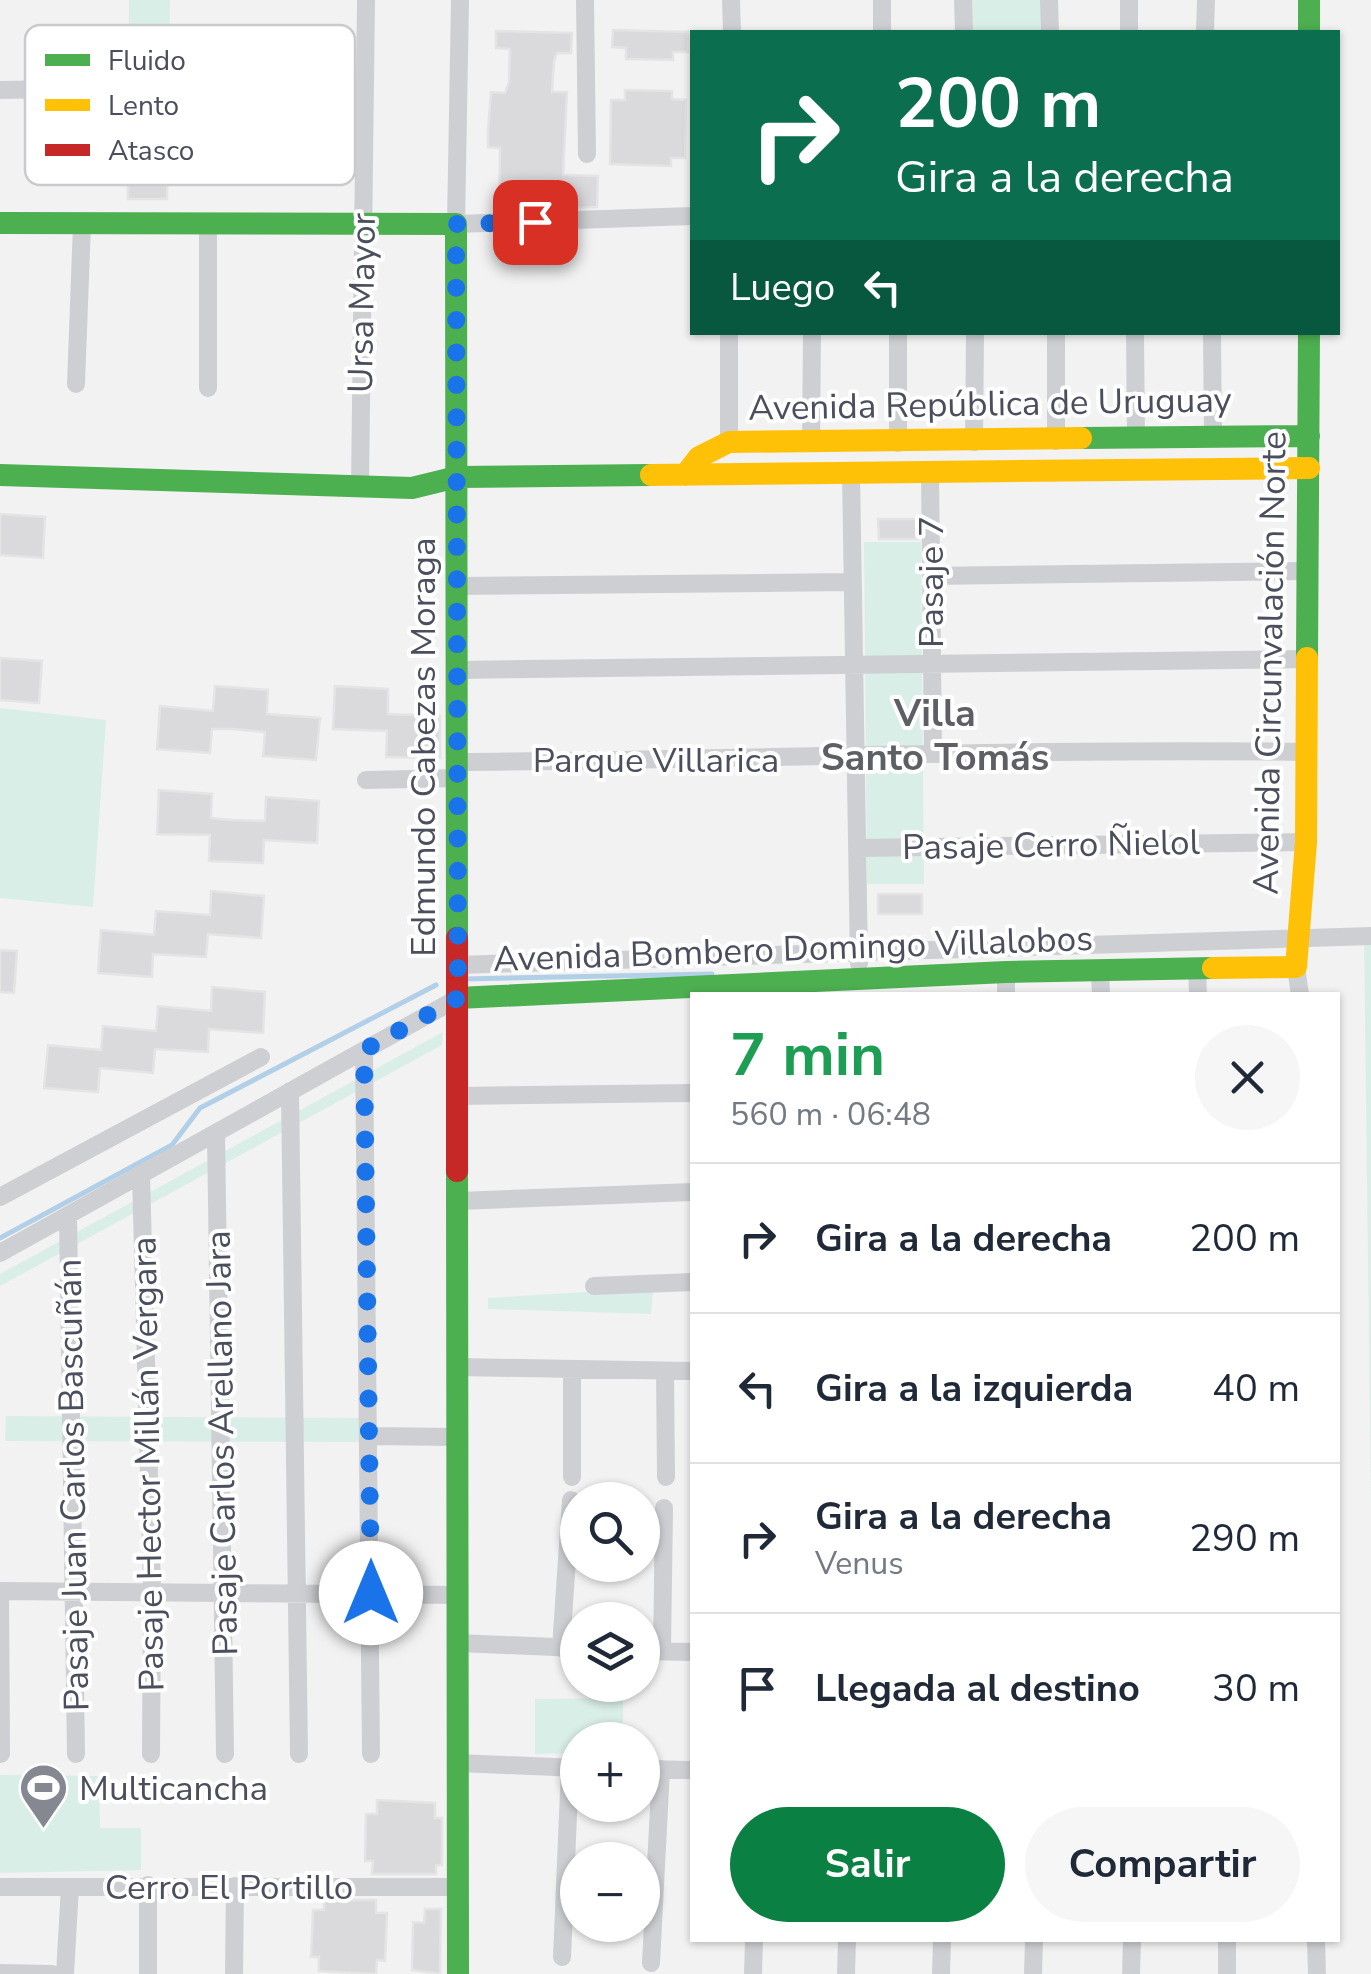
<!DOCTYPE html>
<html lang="es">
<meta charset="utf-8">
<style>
body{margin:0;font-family:"Nunito Sans",sans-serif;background:#f6f6f7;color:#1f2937;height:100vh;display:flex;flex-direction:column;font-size:38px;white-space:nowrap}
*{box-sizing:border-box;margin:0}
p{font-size:32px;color:#747a83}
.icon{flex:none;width:55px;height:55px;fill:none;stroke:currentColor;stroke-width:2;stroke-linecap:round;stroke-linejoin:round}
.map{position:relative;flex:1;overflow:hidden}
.panel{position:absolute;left:690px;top:992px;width:650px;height:950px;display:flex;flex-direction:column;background:#fff;border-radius:0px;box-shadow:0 2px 8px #0004}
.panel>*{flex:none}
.banner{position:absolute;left:690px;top:30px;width:650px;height:305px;border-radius:0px;box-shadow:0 2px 8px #0004;background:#0b6e4f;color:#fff;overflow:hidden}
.tools{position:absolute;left:560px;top:1482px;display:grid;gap:20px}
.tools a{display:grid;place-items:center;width:100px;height:100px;border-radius:50%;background:#fff;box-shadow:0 2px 8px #0004;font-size:50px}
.pin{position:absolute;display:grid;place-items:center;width:85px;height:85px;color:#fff;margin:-42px;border-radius:20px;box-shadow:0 5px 15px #0006}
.me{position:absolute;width:110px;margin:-55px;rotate:0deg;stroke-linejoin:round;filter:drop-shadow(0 0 8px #0008)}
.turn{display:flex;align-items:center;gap:35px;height:210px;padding:0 40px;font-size:45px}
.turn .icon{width:130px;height:130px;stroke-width:2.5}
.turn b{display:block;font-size:70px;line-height:85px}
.then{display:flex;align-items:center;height:95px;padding:0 40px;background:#0003;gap:20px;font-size:38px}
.round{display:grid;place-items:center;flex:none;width:105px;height:105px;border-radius:52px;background:#f6f6f7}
.summary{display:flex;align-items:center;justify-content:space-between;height:170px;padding:0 40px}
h1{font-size:60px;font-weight:700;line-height:75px;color:#1e9e55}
.action{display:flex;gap:20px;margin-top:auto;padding:20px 40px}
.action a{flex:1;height:115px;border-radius:60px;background:#0b8043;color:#fff;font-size:40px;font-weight:700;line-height:115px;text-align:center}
.action a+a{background:#f6f6f7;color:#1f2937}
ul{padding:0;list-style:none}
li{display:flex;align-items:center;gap:30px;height:150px;padding:0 40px;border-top:2px solid #e0e1e3}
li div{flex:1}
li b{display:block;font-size:38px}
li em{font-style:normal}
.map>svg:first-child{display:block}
</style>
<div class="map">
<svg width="1371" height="1974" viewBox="0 0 1371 1974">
<rect width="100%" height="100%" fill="#f2f2f2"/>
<!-- green -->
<path fill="#d9eee7" d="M129,0H170L169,75L128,74Z
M968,0H1047V31H968Z
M864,542H921L924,884H867Z
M0,708L106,720L93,907L0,898Z
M1364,937H1371V1504Z
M443,1032L442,1045L0,1286V1274Z
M653,1288L651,1314L488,1309V1298Z
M6,1416L363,1418V1442L5,1441Z
M623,1698V1740H578L577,1753L535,1754V1699Z
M0,1775L99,1776L100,1828H141V1870L0,1873Z"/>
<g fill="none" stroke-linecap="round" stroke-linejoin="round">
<!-- stream -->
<path stroke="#b2cfe8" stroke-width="5" d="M464,979L712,974
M0,1238L172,1145L200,1108L436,985"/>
</g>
<!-- building -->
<path fill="#dadadd" stroke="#e4e4e5" stroke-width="2.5" d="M613,30L688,32V52H673V60L626,59V48L612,47Z
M496,31L572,33L571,53H557L554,61L552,92H567L563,175L598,176L597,207L499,210L500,148L488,147V131L491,92L505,93L509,82L510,49L496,48Z
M625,90L672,91V99L686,100L685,158H671V166L610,164L611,100H625Z
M122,113L173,114V133H168L167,199H128V134H122Z
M0,514L45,517L43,558L0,555Z
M878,519H918V539H879Z
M0,658L42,661L39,703L0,700Z
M215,686L268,690L267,714L320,718L316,760L263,756L265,732L233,729H212L210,753L157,749L160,706L213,711Z
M335,686L388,689V714L440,716V758L386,757L387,731L333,729Z
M159,790L212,794L211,818L232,820L265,821L266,797L319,801L317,843L264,840L263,863L209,861L210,835L157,834Z
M211,891L264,896L261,938L208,934L206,957L153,954L152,977L98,973L101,930L154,935L156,911L210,915Z
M878,894H922V914H878Z
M0,950L17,951L14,993L0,992Z
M212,987L265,992L263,1033L209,1029L208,1052L155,1049L153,1073L100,1068L98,1092L44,1088L48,1045L101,1050L103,1026L156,1031L158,1006L211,1011Z
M377,1800L435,1803V1818H442V1865H436V1874H372L373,1861H365L366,1814H377Z
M324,1900H376V1913H387L385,1961L377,1960L376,1974L319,1971V1957H311L313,1910H324Z
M425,1909H441L440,1974L412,1970L413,1922L424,1923Z"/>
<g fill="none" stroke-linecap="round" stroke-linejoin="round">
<!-- street -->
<path stroke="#cecfd2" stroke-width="18" d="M460,0L456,224L692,216
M585,0L587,154
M731,0L732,32
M882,0V32
M963,0L964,32
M1049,0L1050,32
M1129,32V0
M1205,32L1206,0
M0,90L365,84
M208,223V388
M1056,332V441
M1135,332L1136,439
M1212,332L1213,437
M76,384L82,224
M729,442V332
M974,442L975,332
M811,443L812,332
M898,443V332
M930,471L933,752
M851,473L859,963
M360,486L366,0
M931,576L1306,571
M457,586L851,582
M458,670L1308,659
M458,762C741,760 1023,748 1306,752
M366,780L458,778
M857,848L1306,842
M458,965L1371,936
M1296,967L1300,995
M1197,968L1198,995
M1100,971L1101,995
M1006,972V995
M364,1050L371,1754
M290,1091L299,1754
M458,1096L692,1093
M216,1133L225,1754
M141,1174L152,1591L151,1754
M0,1197L261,1057
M459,1201L692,1192
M68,1216L76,1754
M0,1253L458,998
M594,1286L692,1282
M458,1367L692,1371
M665,1371L666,1477
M370,1436L456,1437
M572,1477V1370
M458,1643L578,1648
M561,1648L571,1500
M642,1651L692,1652
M662,1651L664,1508
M1,1754L0,1591L458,1595
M458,1763L578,1768
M642,1769L692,1770
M148,1885V1974
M0,1887H458
M1227,1940V1974
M1316,1940L1317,1974
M562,1957L570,1768
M651,1963L661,1769
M0,1973L52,1974
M65,1974L70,1887
M234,1974L235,1886
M753,1974L754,1940
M846,1974L847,1940
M941,1974L942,1940
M1033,1974L1034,1940
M1131,1974L1132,1940"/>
<!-- fast -->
<path stroke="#4caf50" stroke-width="22" d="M1309,0V32
M0,223L456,224L457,938
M1081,438L1309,436
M0,475L412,488L457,477L651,475
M1307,658L1309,332
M458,998L1006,972L1213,968
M457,1171L458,1974"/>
<!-- slow -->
<path stroke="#ffc107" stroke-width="22" d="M651,475L1309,468
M685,475L699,457L729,442L1081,438
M1213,968L1296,967L1306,842L1307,658"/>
<!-- jam -->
<path stroke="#c62828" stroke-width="22" d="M457,938V1171"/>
</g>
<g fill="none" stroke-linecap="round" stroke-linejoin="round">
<!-- route -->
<path stroke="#1a73e8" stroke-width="18" stroke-dasharray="0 32.4" d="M371,1593L364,1050L458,998L456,224L535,222"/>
</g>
<!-- icons -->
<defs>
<symbol id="stadium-pin" viewBox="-11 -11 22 30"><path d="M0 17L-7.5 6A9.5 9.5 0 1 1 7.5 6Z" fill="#858891" stroke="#fff"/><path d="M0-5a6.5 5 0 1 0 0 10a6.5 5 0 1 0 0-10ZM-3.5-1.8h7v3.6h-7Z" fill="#fff"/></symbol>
</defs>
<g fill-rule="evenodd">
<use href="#stadium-pin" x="16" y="1760" width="55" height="75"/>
</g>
<g text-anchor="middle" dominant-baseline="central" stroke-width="8" stroke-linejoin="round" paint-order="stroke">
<!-- street labels -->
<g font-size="35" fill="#4b4f5d" stroke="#fff">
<text transform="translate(362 303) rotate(-89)">Ursa Mayor</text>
<text transform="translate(990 404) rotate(-1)">Avenida República de Uruguay</text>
<text transform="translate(931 582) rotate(-90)">Pasaje 7</text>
<text transform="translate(1270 663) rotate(-89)">Avenida Circunvalación Norte</text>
<text transform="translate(423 747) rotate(-90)">Edmundo Cabezas Moraga</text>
<text x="656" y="760">Parque Villarica</text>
<text transform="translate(1051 845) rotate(-1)">Pasaje Cerro Ñielol</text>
<text transform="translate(793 949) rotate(-2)">Avenida Bombero Domingo Villalobos</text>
<text transform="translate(222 1443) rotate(-91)">Pasaje Carlos Arellano Jara</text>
<text transform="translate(148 1464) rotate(-91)">Pasaje Hector Millán Vergara</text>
<text transform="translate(73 1485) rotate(-91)">Pasaje Juan Carlos Bascuñán</text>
<text x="229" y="1887">Cerro El Portillo</text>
</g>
<!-- poi labels -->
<g font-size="35" fill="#4b4f5d" stroke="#fff" text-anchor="start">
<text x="79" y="1788">Multicancha</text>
</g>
<!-- neighbourhood labels -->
<g font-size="38" font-weight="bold" fill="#5e5f65" stroke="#fff">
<text x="935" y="713">Villa<tspan x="935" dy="44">Santo Tomás</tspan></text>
</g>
</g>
<!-- legend -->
<rect x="25" y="25" width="330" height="160" rx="15" fill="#fff" stroke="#c9cace" stroke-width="2.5"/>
<rect x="45" y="54" width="45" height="12" fill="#4caf50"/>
<rect x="45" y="99" width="45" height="12" fill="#ffc107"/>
<rect x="45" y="144" width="45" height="12" fill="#c62828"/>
<g font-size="28" fill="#4b4f5d">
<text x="108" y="70">Fluido</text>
<text x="108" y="115">Lento</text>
<text x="108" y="160">Atasco</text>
</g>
</svg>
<div class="tools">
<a><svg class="icon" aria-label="search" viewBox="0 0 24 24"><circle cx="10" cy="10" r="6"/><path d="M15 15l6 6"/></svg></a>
<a><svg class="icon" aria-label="layers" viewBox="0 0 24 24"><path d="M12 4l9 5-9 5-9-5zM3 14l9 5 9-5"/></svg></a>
<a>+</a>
<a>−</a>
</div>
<div class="pin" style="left:535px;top:222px;background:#d93025"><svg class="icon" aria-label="arrive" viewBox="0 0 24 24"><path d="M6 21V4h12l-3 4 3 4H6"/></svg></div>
<svg class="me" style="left:371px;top:1593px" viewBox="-20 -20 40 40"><circle r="19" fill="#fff"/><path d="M0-13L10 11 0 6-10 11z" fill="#1a73e8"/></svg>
<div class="banner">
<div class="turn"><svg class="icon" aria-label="right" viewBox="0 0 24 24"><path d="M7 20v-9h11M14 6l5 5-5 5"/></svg><div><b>200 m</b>Gira a la derecha</div></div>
<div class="then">Luego<svg class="icon" aria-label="left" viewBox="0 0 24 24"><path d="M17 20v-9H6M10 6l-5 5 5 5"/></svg></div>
</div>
<section class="panel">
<div class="summary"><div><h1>7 min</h1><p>560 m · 06:48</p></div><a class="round"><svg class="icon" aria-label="close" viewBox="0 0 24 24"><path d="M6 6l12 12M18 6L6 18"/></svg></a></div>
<ul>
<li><svg class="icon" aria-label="right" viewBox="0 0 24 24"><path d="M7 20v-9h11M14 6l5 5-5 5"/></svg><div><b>Gira a la derecha</b></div><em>200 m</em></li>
<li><svg class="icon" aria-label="left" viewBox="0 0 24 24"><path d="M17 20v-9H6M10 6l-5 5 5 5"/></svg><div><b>Gira a la izquierda</b></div><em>40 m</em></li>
<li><svg class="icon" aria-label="right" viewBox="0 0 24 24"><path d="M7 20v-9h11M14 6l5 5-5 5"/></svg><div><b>Gira a la derecha</b><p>Venus</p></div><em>290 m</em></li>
<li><svg class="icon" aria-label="arrive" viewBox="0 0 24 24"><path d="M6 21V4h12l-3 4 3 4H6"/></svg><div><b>Llegada al destino</b></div><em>30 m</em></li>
</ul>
<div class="action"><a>Salir</a><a>Compartir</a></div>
</section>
</div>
